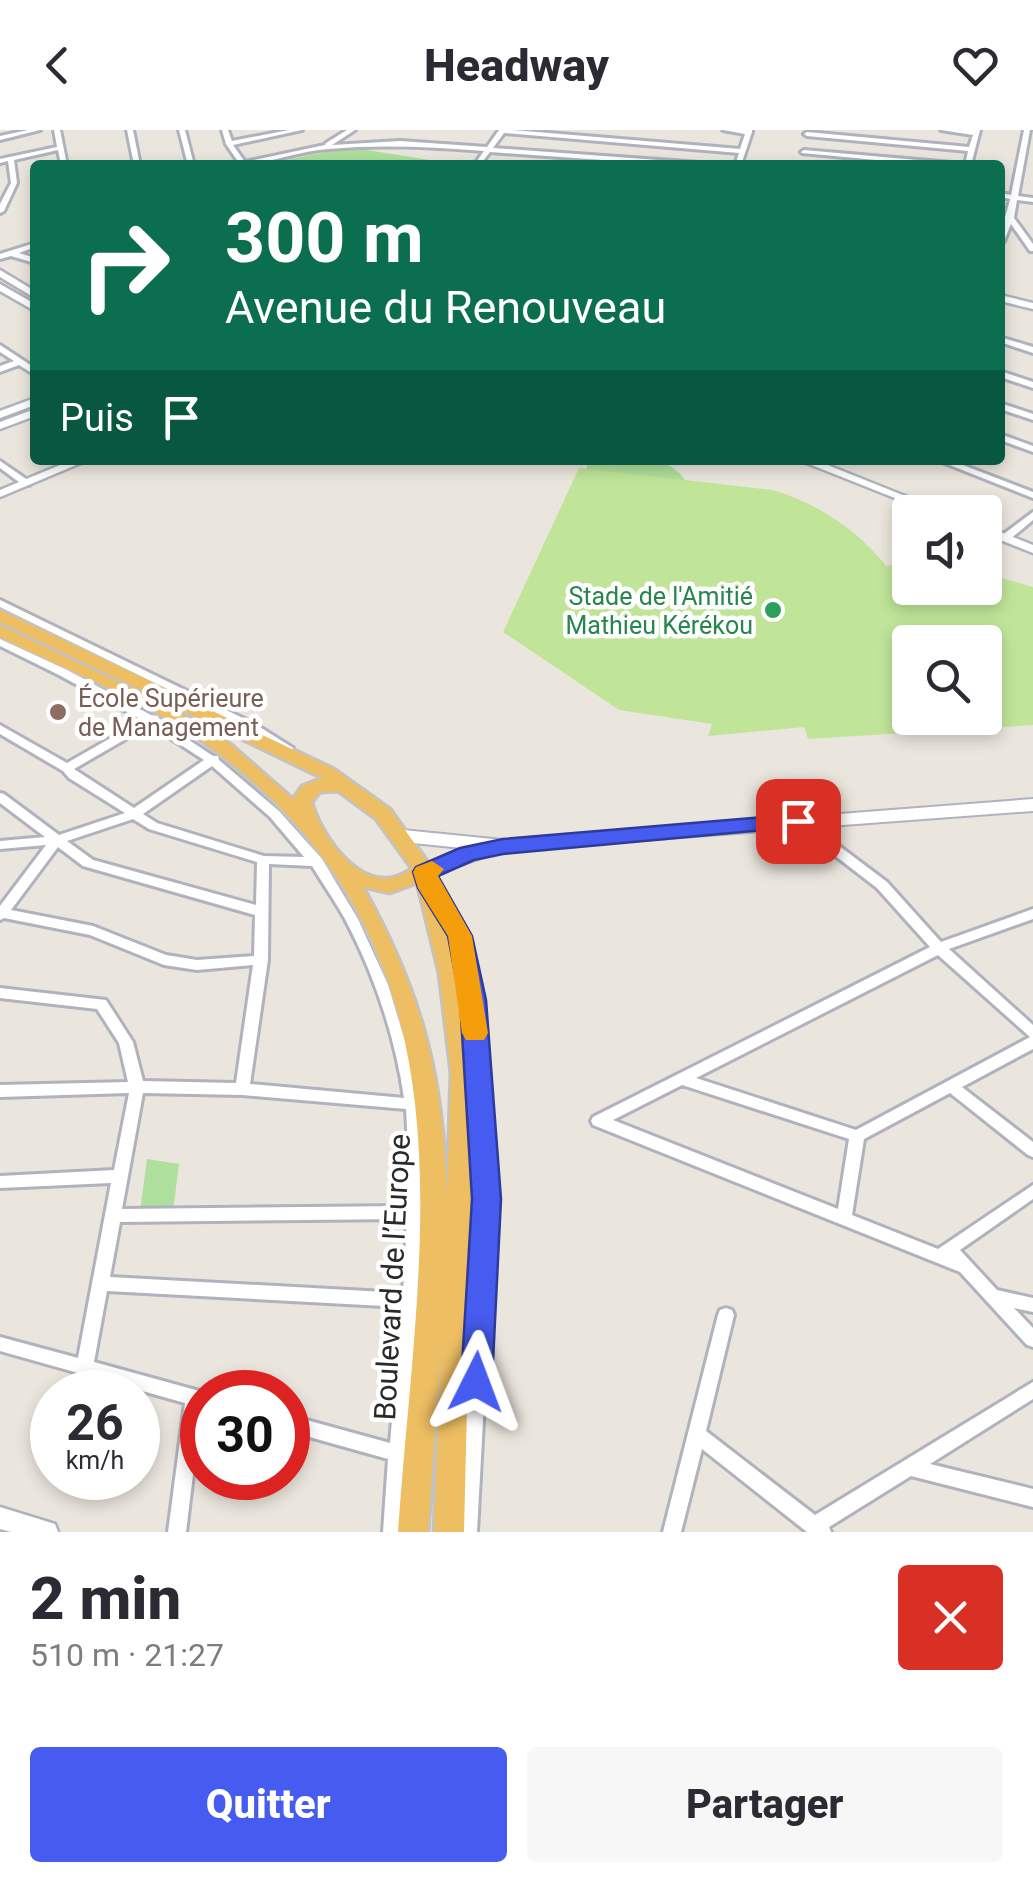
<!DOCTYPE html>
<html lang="fr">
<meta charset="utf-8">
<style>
body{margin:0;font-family:Roboto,sans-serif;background:#f7f7f7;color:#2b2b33;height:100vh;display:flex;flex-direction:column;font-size:38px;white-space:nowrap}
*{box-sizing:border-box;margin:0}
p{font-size:32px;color:#7c7c81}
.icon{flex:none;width:55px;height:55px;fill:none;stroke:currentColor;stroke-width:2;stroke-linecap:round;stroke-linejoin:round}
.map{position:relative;height:1402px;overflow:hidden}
.details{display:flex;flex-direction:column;background:#fff;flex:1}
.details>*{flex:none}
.guide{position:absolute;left:30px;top:30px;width:975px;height:305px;border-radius:10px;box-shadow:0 5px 15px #0003;background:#0b6e4f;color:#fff;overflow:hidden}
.fabs{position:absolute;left:892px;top:365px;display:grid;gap:20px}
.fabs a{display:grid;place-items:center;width:110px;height:110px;border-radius:10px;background:#fff;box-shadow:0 5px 15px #0003;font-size:50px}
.speed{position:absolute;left:30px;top:1240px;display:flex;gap:20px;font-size:50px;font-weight:700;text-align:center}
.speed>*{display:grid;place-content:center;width:130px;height:130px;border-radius:50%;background:#fff;box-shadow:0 5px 15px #0003;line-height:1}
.speed small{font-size:25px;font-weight:400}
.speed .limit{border:15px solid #d22;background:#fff;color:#111}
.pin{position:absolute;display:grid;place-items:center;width:85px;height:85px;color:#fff;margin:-42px;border-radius:20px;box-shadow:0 5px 15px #0006}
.me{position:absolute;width:110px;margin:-55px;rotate:3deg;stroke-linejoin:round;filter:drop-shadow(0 0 8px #0008)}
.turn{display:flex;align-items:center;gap:35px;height:210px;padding:0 30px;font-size:45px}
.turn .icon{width:130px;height:130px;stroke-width:2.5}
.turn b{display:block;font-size:70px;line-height:85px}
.then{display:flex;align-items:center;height:95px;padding:0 30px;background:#0003;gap:20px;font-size:38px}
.round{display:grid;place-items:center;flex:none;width:105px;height:105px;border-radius:10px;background:#f7f7f7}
.overview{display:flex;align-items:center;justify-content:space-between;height:170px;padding:0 30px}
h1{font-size:60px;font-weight:800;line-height:75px}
.primary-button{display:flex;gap:20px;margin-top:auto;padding:20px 30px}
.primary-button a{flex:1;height:115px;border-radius:10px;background:#465bef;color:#fff;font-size:40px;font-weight:800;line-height:115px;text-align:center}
.primary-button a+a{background:#f7f7f7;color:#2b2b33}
header{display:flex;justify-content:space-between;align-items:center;height:130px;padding:0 30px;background:#fff;font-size:45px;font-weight:800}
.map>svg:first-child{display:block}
</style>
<header><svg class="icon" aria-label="back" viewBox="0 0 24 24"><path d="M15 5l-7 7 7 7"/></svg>Headway<svg class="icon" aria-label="heart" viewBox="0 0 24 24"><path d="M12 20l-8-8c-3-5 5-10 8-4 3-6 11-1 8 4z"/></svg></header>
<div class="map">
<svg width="1033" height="1402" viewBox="0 0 1033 1402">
<rect width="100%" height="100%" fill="#ebe6dd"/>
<!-- green -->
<path fill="#afdf9c" d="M349,17L448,33L450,35L267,34Z
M589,330C622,330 670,319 688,355L584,347Z
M147,1029L179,1034L173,1081H140Z"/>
<!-- pitch -->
<path fill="#c0e599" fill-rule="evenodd" d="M579,338L773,360C817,373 858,400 886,436L910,432V458H985V443L1033,457V595L808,609L804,597L708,606L712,594L619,580L503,502ZM910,512H985V588H910Z"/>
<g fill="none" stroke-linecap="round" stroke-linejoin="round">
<defs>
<path id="minor" d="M28,0H40L0,10V6Z
M54,0H60L67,35H61L58,20L14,30L17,53L4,81L0,83V74L11,53L8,31L0,33V29L57,17Z
M127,0H133L140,35H134Z
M179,0H185L194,35H188Z
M222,0H228L232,11L289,0H302L233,15L245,32L325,15L326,13L347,0H355L332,15L400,11L487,17L499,0H513L740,19L745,4L723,0H752V2L741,35H735L739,23L504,3L493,18L700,33L703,35H672L490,22L480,35H474L484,21C430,17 381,14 328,19C297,21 267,35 236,35L239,33L226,14Z
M941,0H980L971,35H965L968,21L807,6L804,4L807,2L969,17L973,5Z
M1024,0H1030L1018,66L1033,68V72L1017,70L1014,88L1033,114V121H1030L1011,94L1004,111L1000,113C1000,98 1007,84 1010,69L1000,67V63L1011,65Z
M804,20L952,33L955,35H929L802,23L801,22Z
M35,113V117L19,123L35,128V133L11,126L0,129V124Z
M1000,207L1033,217V223L1000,212Z
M0,215L35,238V245L19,235L0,242V236L14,231L0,222Z
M1000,241L1033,252V258L1000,247Z
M1000,273L1033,284V290L1000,279Z
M1000,304L1033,316V322L1000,310Z
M937,330H950L1033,362V368Z
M0,331L29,351V355H23L0,338Z
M1033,382V390L1009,410H1001V406Z
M0,470L255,594L293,618L291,621H283L247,598L0,477Z
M0,509L67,540L151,585L158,586L159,590L213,626H218L219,630L279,681L322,729L358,789L388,855L412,934L423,996L424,1065L419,1161L401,1402H383L388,1329L288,1301V1285L390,1313L402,1177L107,1161L94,1232L203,1262L186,1402H168L185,1273L0,1221V1207L78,1228L111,1053L0,1058V1046L114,1040L129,963L0,967V955L128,952L119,913L97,879L0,868V858L106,870L133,912L143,951L236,953L253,835L197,840L164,835L90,805L4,788L0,790V776L46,715L0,719V711L45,707L0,673V663L4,664L59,705L125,683L69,648L63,641L0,604V595L67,633L142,590L59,545L0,516ZM150,595L204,630L134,678L74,639ZM212,636L270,687L304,727L264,726L157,693L143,684ZM133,689L149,699L257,732L256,775L93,730L67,711ZM58,717L83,736L255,785L254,826L197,830L166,825L93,796L11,780ZM269,734L312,736C323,754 335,771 345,789C374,844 395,906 404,968L250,954L268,830ZM143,963L242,965L406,979L408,1017V1076L122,1079ZM407,1089L403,1163L110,1147L120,1092Z
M798,687L802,688L887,752L941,812L1033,779V789L949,819L1033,895V919L962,957L1033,1012V1027L1028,1025L950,963L864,1009L852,1085L938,1119L1033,1055V1069L960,1120L997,1160L1033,1168V1182L1014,1178L1033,1198V1217L1027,1215L960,1142L593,995L591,991L593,987L930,817L877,758L794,694L792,691L794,688ZM938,825L1030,907L856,1000L696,948ZM682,955L849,1009L838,1079L613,990Z
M434,760L439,761L467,806L480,870L495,1069L477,1402H459L479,1069L466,870L453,806L427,764Z
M726,1178L732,1180L734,1185L706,1301L815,1385L1033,1252V1269L930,1334L1033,1359V1377L911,1346L829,1397L831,1402H807L702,1319L681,1402H663L718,1185L720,1180Z"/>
<path id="tertiary" d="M0,140L35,161V168L0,147Z
M0,154L35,174V181L0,161Z
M1000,165L1033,173V179L1000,171Z
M35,268V275L0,288V281Z
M35,279V286L0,299V292Z
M72,330H88L0,367V360Z
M799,330H815L945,382H930Z
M985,396L1033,415V423L985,404Z
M0,1377L55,1394L58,1402H11L0,1399Z"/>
<path id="secondary" d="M1033,669V681L492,721L489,725L425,748L416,742L419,738L472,719L403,712L394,706L403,700L503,710Z"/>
<path id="trunk" d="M0,480L334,639L390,679L435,742L461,843L475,943L464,1402H434L441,1214L428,1402H398C418,1111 486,823 214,620C150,572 71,542 0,507V495L172,578L228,612L293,669L302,656L322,648L0,492ZM338,661L376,689L412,739C406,742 396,748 389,748C353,752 319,701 312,672L320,662ZM417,753L439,843L451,943L447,1065C443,945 422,863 363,757L390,763Z"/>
</defs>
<!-- minor casing -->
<use href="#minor" stroke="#b0b2bd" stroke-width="6"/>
<!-- tertiary casing -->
<use href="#tertiary" stroke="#b0b2bd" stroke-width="5"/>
<!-- secondary casing -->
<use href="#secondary" stroke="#b0b2bd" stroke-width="4"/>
<!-- trunk casing -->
<use href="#trunk" stroke="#c3c3c3" stroke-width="5"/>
<!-- minor -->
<use href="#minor" fill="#fff" fill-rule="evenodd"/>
<!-- tertiary -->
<use href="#tertiary" fill="#fff" fill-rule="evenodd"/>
<!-- secondary -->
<use href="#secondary" fill="#fff" fill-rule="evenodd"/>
<!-- trunk -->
<use href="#trunk" fill="#eebe62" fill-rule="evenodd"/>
</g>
<!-- route -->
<path fill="#465bef" stroke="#2e3b9b" stroke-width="2.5" d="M798,684L809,691L806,696L503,724L474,730L438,746L472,806L486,870L501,1069L492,1252L487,1262L476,1266L465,1262L461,1252L472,1069L460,870L448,806L418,758L413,742L416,737L460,718L503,709Z"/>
<!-- slow -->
<path fill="#f59e0b" d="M432,731L444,739L438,746L472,806L488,903L484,910H466L462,903L448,806L418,758L413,742L416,737Z"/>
<!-- markers -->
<circle fill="#2e9e5b" stroke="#fff" stroke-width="4" cx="773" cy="480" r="10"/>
<circle fill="#8d6e63" stroke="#fff" stroke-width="4" cx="58" cy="582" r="10"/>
<g text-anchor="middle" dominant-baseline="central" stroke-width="9" stroke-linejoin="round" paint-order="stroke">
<!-- leisure labels -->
<g font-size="25" fill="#27864d" stroke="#fff" text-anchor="end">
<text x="753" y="466">Stade de l'Amitié<tspan x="753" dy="29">Mathieu Kérékou</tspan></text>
</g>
<!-- education labels -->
<g font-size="25" fill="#785e54" stroke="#fff" text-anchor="start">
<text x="78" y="568">École Supérieure<tspan x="78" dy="29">de Management</tspan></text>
</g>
<!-- near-street labels -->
<g font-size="30" fill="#2a2a2a" stroke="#fff">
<text transform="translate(392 1147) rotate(-87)">Boulevard de l’Europe</text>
</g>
</g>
</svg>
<div class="fabs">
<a><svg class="icon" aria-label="sound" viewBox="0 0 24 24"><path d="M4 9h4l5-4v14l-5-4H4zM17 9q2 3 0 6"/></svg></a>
<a><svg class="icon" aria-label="search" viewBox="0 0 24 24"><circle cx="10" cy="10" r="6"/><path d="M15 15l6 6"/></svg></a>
</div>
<div class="speed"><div>26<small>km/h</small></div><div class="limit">30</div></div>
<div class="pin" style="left:798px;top:691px;background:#d93025"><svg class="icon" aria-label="arrive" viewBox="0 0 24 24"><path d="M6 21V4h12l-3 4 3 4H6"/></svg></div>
<svg class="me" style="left:476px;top:1252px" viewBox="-20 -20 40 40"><path d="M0-17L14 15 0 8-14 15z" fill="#465bef" stroke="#fff" stroke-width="4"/></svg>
<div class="guide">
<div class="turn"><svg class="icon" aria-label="right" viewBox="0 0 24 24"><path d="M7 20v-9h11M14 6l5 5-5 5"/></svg><div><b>300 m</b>Avenue du Renouveau</div></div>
<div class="then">Puis<svg class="icon" aria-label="arrive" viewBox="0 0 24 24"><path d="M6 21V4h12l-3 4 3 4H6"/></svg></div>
</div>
</div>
<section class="details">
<div class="overview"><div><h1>2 min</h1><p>510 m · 21:27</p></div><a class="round" style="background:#d93025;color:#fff"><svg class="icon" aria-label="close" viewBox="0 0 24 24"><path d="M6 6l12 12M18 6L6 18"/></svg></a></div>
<div class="primary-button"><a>Quitter</a><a>Partager</a></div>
</section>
